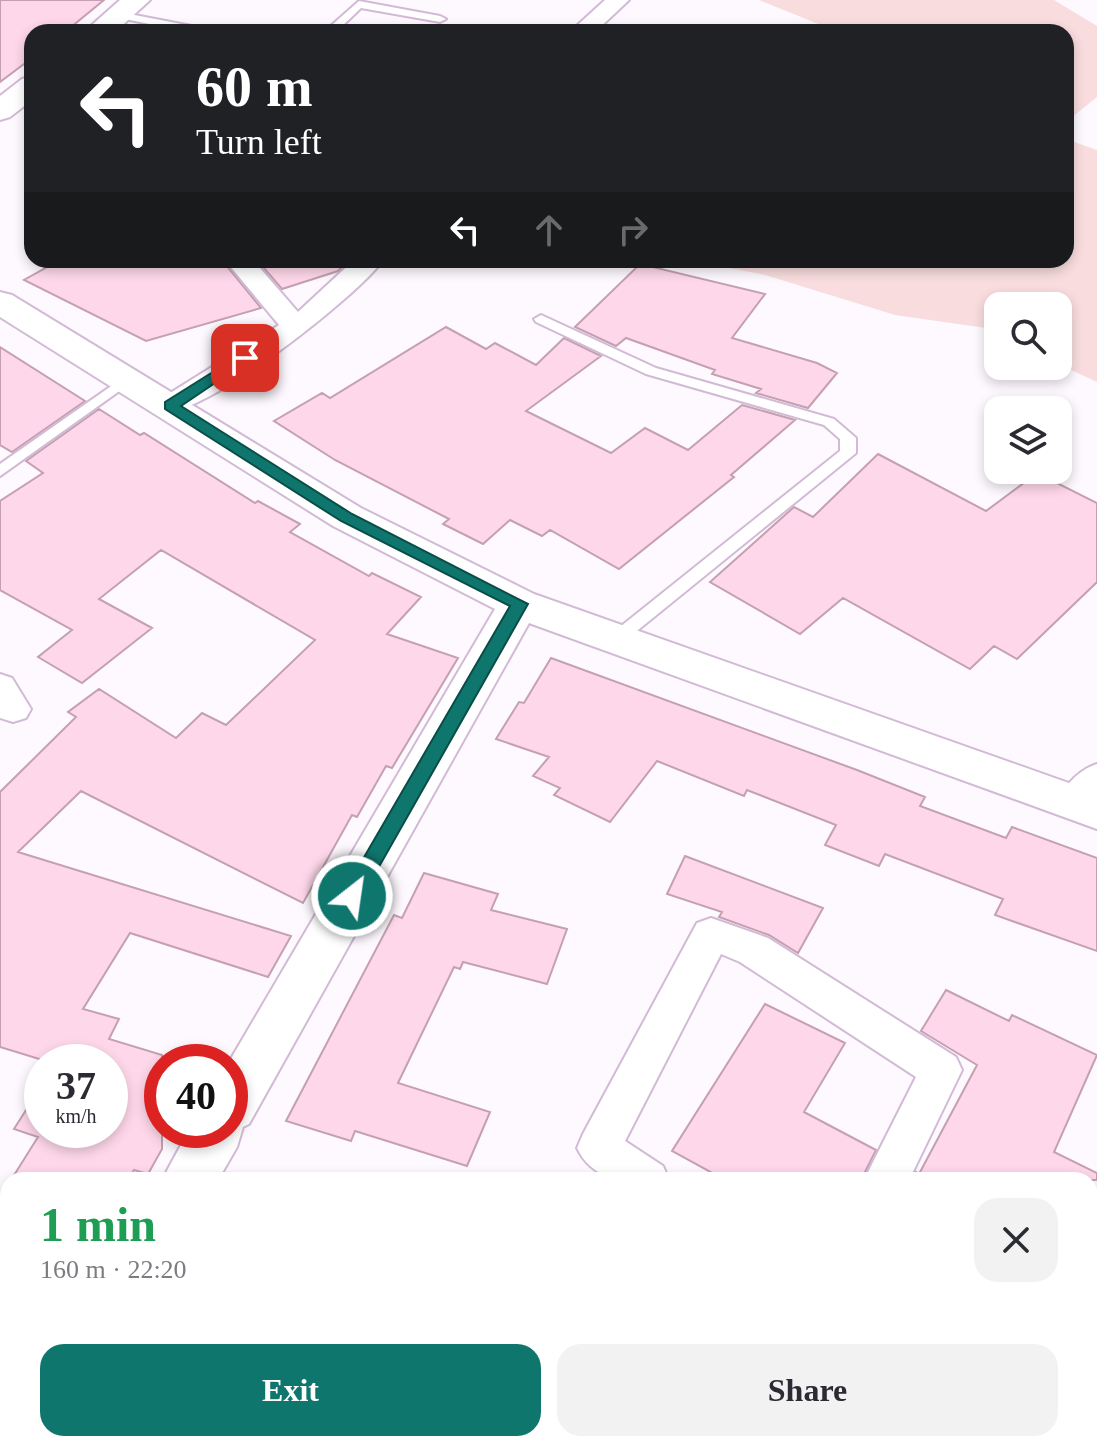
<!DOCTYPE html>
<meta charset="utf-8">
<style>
body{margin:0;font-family:"Times New Roman",serif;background:#f2f2f3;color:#2b2b33;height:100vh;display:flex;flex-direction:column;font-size:30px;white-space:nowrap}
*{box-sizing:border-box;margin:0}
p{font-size:26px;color:#7c7c81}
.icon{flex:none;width:44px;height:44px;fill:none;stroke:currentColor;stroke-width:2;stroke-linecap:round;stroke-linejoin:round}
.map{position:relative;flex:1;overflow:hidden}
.drawer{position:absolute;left:0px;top:1172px;width:1098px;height:280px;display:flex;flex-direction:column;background:#fff;border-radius:24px 24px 0 0;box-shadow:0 4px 12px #0003}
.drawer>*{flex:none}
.top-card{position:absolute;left:24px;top:24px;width:1050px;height:244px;border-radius:24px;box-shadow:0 4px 12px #0003;background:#202124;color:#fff;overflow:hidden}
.controls{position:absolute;left:984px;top:292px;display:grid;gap:16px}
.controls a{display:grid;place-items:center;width:88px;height:88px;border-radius:16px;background:#fff;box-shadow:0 4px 12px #0003;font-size:40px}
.speed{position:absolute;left:24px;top:1044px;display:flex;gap:16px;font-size:40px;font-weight:700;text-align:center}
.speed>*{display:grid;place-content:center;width:104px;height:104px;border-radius:50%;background:#fff;box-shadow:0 4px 12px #0003;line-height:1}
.speed small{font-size:20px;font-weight:400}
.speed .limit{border:12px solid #d22;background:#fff;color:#111}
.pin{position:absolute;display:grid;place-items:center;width:68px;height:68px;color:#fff;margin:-34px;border-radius:16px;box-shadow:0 4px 12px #0006}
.me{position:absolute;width:88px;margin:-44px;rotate:30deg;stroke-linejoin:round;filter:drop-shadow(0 0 6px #0008)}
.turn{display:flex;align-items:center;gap:28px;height:168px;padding:0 40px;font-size:36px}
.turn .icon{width:104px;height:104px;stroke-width:2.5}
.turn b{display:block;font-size:56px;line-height:68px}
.lanes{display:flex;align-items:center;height:76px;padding:0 40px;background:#0003;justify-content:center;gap:40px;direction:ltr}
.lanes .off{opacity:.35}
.round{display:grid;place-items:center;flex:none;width:84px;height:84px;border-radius:24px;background:#f2f2f3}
.headline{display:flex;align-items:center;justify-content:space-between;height:136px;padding:0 40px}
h1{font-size:48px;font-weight:600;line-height:60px;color:#1e9e55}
.action{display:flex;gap:16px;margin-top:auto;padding:16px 40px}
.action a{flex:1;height:92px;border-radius:24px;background:#0f766e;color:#fff;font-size:32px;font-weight:600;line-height:92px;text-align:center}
.action a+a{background:#f2f2f3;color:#2b2b33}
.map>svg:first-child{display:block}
</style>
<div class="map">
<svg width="1097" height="1452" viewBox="0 0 1097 1452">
<rect width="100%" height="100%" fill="#fef9ff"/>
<!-- green -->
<path fill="#f9ddde" d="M759,0H1054L1097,26V97L1066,122V32H838Z
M1066,139L1097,150V382L1058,364V306H998V334L986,328L895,315L765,275L687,260H1066Z"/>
<!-- building -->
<path fill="#fed8ea" stroke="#c4a0b1" stroke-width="2" d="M0,0H104L65,32H32V58L0,82Z
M60,260H222L261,308L146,341L24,280Z
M257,260H346V263L338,271L282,289Z
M640,264L765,294L732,338L817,363L837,373L808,408L756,393L761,389L712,374L715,370L626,338L616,346L575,327Z
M446,327L486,349L495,343L536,365L564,338L601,356L526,411L611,453L645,428L688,450L742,405L795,420L731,475L734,477L619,569L550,530L542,536L510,520L483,544L443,524L449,519L335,460L274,421L322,393L330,398Z
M0,347L85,401L12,452L0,445Z
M99,409L140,435L144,433L255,503L258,501L300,524L290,532L369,576L372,573L421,597L387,634L458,658L392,768L386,766L357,817L352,815L303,903L81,791L18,852L291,936L268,977L130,933L83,1009L119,1019L109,1039L162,1055V1149L148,1174L134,1170L128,1180H11L38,1137L14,1129L42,1085V1130H110V1062H49L0,1047V792L76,717L68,712L99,689L176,738L202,713L226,725L315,640L161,550L99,599L152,628L82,683L38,657L72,630L0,590V501L43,473L26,461Z
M878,454L986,511L1037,473L1097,503V582L1017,659L994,646L970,669L843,598L800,634L710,582L794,507L813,517Z
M551,658L857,770L925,797L920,806L1006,838L1012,827L1097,858V951L995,915L1003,899L885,854L879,866L825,845L836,825L747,790L744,796L657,761L610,822L554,795L560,788L533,776L549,757L496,739L519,702L524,703Z
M685,856L823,908L798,953L769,935L719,917L722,912L667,894Z
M424,873L498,894L491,910L567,929L547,984L463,962L460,969L454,967L398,1083L490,1112L467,1166L355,1131L351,1141L286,1121L394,915L402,918Z
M946,990L1009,1021L1012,1015L1097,1055L1054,1152L1097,1173V1180H912L916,1172L919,1174L977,1065L921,1031Z
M765,1004L845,1043L804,1112L876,1150L861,1180H725L672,1151Z"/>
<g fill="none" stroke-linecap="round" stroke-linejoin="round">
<defs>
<path id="service" d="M359,1L440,16L446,19L440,22L361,8L336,32H324Z
M119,12L207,29L213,32H189L115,17L113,15Z
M541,315L656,368L834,419L856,438V453L622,643H610L607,639L610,635L840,451V439L824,425L646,374L536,322L534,319Z
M127,375L134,379L132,382L0,476V464Z"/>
<path id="minor" d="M605,0H629L595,32H570Z
M225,260H253L298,312L354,260H383C358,296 198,422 159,412L155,406L159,400L279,325Z
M0,674L12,678L31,709L26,718L13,722L0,718Z
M1097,764V802C1085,815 1077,818 1061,813L1055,803C1065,786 1078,770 1097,764Z
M711,918L768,938L956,1057L962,1070L909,1180H864L916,1077L740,962L721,954L625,1141L663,1166L669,1180C633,1180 595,1186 577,1148L583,1134L697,923Z
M1097,1312V1366L1090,1369V1315Z
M623,1444H673L670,1452H620Z
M1034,1444H1084V1452H1034Z"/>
<path id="tertiary" d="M120,0H150L115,32H84Z
M32,76V100L10,117L0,120V96L22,79Z
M0,292L12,295L361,508L534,594L1097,793V829L529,623L249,1124L243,1127L237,1147L218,1180H162L189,1130H230L229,1062L495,609L333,526L0,317Z
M8,1439V1444H68L65,1452H2Z"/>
</defs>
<!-- service casing -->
<use href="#service" stroke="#d2bad6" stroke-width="4"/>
<!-- minor casing -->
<use href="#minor" stroke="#d2bad6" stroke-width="4"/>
<!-- tertiary casing -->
<use href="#tertiary" stroke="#d2bad6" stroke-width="4"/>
<!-- service -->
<use href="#service" fill="#fff" fill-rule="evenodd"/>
<!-- minor -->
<use href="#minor" fill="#fff" fill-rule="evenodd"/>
<!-- tertiary -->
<use href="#tertiary" fill="#fff" fill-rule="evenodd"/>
</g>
<!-- route -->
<path fill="#0f766e" stroke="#0a4d48" stroke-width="2" d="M240,355L252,358L181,406L352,514L528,604L359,902L352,904L342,896L345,890L510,606L341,521L165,409V402Z"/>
</svg>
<div class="controls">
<a><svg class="icon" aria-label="search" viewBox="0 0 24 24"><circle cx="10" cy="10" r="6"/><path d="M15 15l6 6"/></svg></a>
<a><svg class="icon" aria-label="layers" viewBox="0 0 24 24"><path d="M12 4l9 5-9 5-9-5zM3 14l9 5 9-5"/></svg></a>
</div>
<div class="speed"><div>37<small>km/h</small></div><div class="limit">40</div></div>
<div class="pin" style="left:245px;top:358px;background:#d93025"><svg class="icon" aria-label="arrive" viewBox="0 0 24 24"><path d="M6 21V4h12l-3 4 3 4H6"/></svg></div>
<svg class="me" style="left:352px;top:896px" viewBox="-20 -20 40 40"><circle r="17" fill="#0f766e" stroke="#fff" stroke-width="3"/><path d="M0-11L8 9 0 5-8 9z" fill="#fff"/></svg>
<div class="top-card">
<div class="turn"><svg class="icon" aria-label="left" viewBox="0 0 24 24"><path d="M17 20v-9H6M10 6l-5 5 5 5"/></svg><div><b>60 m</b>Turn left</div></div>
<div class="lanes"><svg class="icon" aria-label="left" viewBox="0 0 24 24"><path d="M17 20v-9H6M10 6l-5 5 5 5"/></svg><svg class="icon off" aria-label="ahead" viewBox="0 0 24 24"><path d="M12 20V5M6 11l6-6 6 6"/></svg><svg class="icon off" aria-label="right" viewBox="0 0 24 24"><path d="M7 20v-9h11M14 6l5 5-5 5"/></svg></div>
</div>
<section class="drawer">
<div class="headline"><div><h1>1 min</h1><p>160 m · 22:20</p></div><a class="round"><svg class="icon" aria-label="close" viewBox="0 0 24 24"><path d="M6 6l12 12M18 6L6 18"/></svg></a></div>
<div class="action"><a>Exit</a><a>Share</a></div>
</section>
</div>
